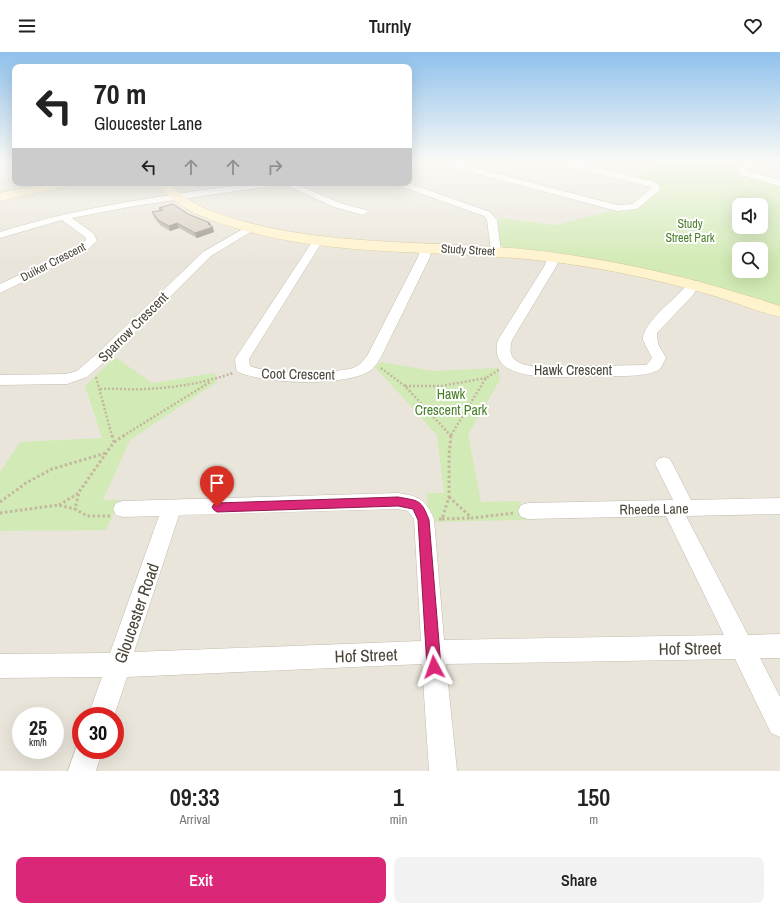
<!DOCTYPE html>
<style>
body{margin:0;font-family:"Archivo Narrow",sans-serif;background:#f2f2f2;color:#222;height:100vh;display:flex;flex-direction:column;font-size:15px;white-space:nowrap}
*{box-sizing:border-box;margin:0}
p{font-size:13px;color:#767676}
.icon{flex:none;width:22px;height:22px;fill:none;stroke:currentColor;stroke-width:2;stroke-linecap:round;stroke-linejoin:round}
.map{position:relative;height:719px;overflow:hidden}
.details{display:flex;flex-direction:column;background:#fff;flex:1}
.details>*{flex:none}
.guide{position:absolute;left:12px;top:12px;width:400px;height:122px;border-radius:8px;box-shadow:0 4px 16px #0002;background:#fff;color:#222;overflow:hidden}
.tools{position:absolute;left:732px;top:146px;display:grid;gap:8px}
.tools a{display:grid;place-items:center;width:36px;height:36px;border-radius:8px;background:#fff;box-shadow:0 4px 16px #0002;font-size:20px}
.speed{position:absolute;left:12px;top:655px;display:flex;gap:8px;font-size:20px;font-weight:700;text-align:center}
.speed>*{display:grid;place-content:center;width:52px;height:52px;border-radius:50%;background:#fff;box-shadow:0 4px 16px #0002;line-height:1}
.speed small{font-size:10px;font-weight:400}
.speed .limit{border:6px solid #d22;background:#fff;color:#111}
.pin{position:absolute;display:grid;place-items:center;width:34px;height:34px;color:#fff;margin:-41px -17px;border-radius:50% 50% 50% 0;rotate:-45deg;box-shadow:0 0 4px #0007}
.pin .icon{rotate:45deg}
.me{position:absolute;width:44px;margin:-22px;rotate:356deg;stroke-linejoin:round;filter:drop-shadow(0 0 3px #0008)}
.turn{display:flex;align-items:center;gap:14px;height:84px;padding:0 16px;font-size:18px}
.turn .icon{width:52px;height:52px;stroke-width:2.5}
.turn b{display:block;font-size:28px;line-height:34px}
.lanes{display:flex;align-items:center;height:38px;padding:0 16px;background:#0003;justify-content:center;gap:20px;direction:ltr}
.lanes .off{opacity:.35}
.eta{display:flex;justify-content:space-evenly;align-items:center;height:68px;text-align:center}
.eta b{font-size:24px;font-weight:600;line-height:28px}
.primary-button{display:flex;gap:8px;margin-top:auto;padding:8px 16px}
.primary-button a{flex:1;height:46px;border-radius:8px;background:#db2777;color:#fff;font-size:16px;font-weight:600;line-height:46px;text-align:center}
.primary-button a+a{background:#f2f2f2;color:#222}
header{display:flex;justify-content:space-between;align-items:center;height:52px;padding:0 16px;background:#fff;font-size:18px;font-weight:600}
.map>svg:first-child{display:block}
</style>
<header><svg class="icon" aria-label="menu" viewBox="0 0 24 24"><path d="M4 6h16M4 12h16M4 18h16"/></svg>Turnly<svg class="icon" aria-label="heart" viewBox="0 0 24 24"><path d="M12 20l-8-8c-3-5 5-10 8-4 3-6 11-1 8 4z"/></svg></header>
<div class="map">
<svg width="780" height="719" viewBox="0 0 780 719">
<rect width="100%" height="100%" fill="#f6f3ec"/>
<!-- residential -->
<path fill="#eae5da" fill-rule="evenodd" d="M409,110H659L638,126L655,134L640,151L614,159L555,173L501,166L492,168L496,199L600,212L780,260V719H0V127L15,124V131H409ZM21,664H55V698H21ZM81,664H115V698H81Z
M709,110H780V131L738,116Z"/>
<!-- green -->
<path fill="#d2eab5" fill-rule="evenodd" d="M659,110H709L738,116L736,118L739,122L780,132V257L726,239L506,197L500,193L498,168L501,166L555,173L615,158L627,159L635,157L661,137L658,132L638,126ZM739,153H761V175H739ZM739,197H761V219H739Z
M115,305L152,331L215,321L217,331L214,332L130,388L103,448H120L106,478L0,479V420L20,390L102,386L85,334Z
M381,310L433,319L498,316L500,328L468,382L481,450L520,449L526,468L429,470L427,441H444L437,383L375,315Z"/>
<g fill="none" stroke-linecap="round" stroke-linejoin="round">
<defs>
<path id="street" d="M440,110H453L617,153L632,152L651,137V135L559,112L558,110H572L652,129L658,132L660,138L637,157L617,159L441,112Z
M744,110H753L746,119L780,128V134L740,123L737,118Z
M254,131H276L272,134L134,154L72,166L94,182L97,189L85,200L0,241V232L77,196L86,188L85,185L62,168L0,186V180C83,154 168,143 254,131Z
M282,131H293L340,151L366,158L368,160L363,163L334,155Z
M396,131H408L490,160L497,168L501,199L496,202L491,199L487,168L484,164L397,133Z
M248,174L252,175L253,177L252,179L211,204L110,305L87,325L67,332L0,333V323L66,322L77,319L100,299L203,200Z
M317,187L322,190L249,307L250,314C269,322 333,322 353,316C359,314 363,309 367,304L418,205L422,194H430L431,196L430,205L381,305C377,312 372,319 364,322C334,334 267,332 238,320L236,317L235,307L312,190Z
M553,202L559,205L557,213L512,288C506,309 519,312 537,315L646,313L650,309L652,306L643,288C642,270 679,245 690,229H698L700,232L693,243L657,281L658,292L666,306L660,317C645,327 611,323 593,324C567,324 485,334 498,288L545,213L547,205Z
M664,405L670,407L691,448L780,446V462L686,464L748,583L780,582V606H760L780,645V685L771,681L735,607L446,612L457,719H429L422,612L127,625L114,664H88L102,625L0,626V602L110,601L159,464L123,465L116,463L113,457L116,451L123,449L398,441C418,444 426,447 434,467L444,588L724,583L666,464L528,467L521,465L518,459L521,453L528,451L673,448L655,412L658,407ZM398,457L408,459L414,467L421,589L134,600L179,463Z
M79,688H81V698H102L96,719H68Z"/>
<path id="secondary" d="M47,131H70L68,134L0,149V141Z
M158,131H170C186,151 212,160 235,167C340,198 449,186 556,201C632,211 707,230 780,254V265C759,260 739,252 718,245C674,232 628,221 582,214C545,208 507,205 469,203C389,199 309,199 232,175C204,166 175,156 158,131Z"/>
</defs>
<!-- street casing -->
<use href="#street" stroke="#c2bbae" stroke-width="1"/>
<!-- secondary casing -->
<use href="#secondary" stroke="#d6c79b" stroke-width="1"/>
<!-- path-far1 -->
<path stroke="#c4b79f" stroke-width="2.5" stroke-dasharray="2 2" stroke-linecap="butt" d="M381,316L405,334L451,384
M96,325L112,384
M405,334H441L486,326
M100,337C115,336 129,338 144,337C174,336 204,331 233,321
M451,383L486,326L500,317
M123,384L210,330"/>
<!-- path -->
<path stroke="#c4b79f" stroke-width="3" stroke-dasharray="2.5 2.5" stroke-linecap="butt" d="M114,390L125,383
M449,445L472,466L514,461
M0,450L26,431L52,417L106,401
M59,453L79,441
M0,461L58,453L75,457
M110,464H87L75,457L79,440L114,390L112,383
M439,467H442L449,445V403L451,383
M442,467L472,466"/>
<!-- street -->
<use href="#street" fill="#fff" fill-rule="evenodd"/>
<!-- secondary -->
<use href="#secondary" fill="#fff3cd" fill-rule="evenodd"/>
</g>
<!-- wall -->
<path fill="#bab2a6" d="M159,156L188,162L210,171L214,180L197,186L179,176L170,179L160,173L154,165L152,160L160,159Z"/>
<!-- shaded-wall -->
<path fill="#979187" d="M177,171L179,176L170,179L169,174Z
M210,171L211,176L213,175L214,180L197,186L195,181Z"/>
<!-- building -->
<path fill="#d8cfc1" stroke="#979187" d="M173,152L188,162L210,171L208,172L213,175L195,181L177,171L169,174L158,168L152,160L163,158L159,156Z"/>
<!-- sky -->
<linearGradient id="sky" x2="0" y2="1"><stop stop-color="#8fc1ec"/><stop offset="0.52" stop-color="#fbfaf6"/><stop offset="1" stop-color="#fbfaf6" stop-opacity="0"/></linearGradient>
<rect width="780" height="211" fill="url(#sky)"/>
<!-- route -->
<path fill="#db2777" stroke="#8e194d" d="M398,445C419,449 421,447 429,468L441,615L439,620L434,622L429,620L427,615L418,468L413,457L398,454L217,460L214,458L212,455L214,452L217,451Z"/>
<g text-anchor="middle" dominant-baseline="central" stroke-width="4" stroke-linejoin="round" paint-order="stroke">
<!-- far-park labels -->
<g font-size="12" fill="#4a7f2a" stroke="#fff">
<text x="690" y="172">Study<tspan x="690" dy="14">Street Park</tspan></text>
</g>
<!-- far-street labels -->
<g font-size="12" fill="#4b4439" stroke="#fff">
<text transform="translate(468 198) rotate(3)">Study Street</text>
<text transform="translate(53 210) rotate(-27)">Duiker Crescent</text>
</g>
<!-- street labels -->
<g font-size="14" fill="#4b4439" stroke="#fff">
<text transform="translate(133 275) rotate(-45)">Sparrow Crescent</text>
<text x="573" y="318">Hawk Crescent</text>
<text transform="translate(298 322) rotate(1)">Coot Crescent</text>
<text transform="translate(654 457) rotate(-1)">Rheede Lane</text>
</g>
<!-- park labels -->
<g font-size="14" fill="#4a7f2a" stroke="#fff">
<text x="451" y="342">Hawk<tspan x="451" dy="16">Crescent Park</tspan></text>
</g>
<!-- near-street labels -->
<g font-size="17" fill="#4b4439" stroke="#fff">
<text transform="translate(136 561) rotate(-71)">Gloucester Road</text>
<text transform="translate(690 596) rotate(-1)">Hof Street</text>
<text transform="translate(366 603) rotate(-2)">Hof Street</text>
</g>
</g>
</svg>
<div class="tools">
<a><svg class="icon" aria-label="sound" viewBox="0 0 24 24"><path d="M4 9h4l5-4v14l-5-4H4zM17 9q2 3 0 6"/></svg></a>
<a><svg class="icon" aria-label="search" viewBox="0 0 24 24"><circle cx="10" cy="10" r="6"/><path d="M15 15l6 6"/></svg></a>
</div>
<div class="speed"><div>25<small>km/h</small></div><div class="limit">30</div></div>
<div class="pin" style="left:217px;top:455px;background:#d93025"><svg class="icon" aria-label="arrive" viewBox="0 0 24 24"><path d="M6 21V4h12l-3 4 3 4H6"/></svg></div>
<svg class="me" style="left:434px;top:615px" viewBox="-20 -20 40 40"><path d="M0-17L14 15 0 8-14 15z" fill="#db2777" stroke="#fff" stroke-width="4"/></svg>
<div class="guide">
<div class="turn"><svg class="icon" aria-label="left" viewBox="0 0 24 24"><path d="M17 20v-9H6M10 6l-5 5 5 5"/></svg><div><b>70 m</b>Gloucester Lane</div></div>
<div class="lanes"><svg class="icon" aria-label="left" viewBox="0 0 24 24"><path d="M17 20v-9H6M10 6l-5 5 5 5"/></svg><svg class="icon off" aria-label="ahead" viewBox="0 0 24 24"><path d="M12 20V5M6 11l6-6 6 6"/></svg><svg class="icon off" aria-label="ahead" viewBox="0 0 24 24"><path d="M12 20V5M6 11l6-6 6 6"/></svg><svg class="icon off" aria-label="right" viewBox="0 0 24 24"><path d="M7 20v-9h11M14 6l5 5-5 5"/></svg></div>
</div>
</div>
<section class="details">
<div class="eta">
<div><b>09:33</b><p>Arrival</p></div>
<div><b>1</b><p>min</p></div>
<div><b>150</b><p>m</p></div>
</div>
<div class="primary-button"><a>Exit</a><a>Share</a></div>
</section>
